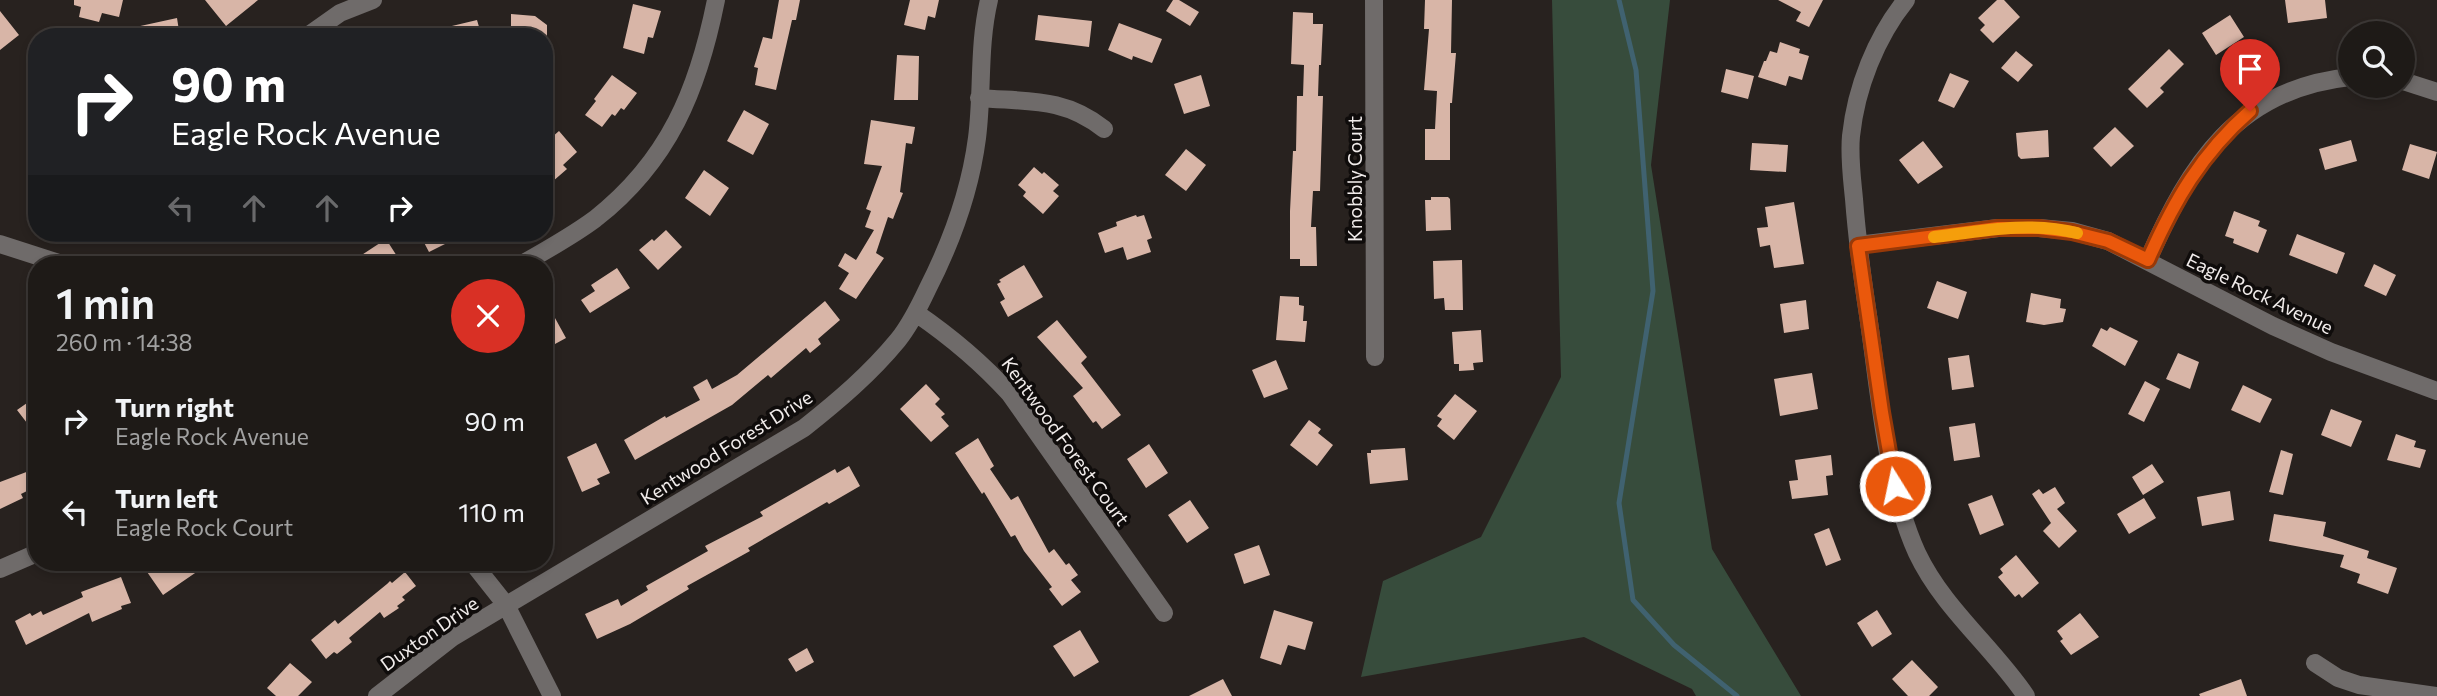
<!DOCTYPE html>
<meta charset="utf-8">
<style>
body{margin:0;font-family:Commissioner,sans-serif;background:#2b2724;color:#f1f3f6;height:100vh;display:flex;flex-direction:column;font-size:26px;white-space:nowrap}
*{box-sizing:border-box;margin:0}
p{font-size:23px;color:#a1a1a1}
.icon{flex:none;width:38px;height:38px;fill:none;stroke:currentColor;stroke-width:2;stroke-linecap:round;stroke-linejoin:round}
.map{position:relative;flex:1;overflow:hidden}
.sheet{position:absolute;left:28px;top:256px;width:525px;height:315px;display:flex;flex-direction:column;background:#1e1a17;border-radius:28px;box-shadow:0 4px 10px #0003,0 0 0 2px #3c3836}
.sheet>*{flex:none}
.guide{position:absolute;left:28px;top:28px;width:525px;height:214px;border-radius:28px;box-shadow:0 4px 10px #0003,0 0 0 2px #3c3836;background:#202124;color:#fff;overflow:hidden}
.tools{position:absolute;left:2338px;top:21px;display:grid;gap:14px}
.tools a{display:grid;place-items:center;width:77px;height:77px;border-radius:50%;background:#1e1a17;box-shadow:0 4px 10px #0003,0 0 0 2px #3c3836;font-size:35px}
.pin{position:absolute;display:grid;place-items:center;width:60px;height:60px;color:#fff;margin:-72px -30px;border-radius:50% 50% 50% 0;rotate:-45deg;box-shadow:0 0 7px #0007}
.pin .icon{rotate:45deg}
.me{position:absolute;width:77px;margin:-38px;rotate:350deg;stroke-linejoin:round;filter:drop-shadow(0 0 5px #0008)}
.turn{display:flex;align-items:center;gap:24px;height:147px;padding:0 28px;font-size:32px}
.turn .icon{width:91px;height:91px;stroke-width:2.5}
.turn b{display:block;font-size:49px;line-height:60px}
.lanes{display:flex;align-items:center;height:66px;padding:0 28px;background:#0003;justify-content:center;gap:35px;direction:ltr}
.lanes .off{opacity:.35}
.round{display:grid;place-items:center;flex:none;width:74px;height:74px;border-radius:37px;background:#2b2724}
.headline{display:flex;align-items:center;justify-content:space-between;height:119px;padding:0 28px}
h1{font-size:42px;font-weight:600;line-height:52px}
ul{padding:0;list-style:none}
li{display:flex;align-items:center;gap:21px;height:91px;padding:0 28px}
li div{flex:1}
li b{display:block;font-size:26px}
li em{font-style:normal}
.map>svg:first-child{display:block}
</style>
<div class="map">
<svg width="2437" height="696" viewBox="0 0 2437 696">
<rect width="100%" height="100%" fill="#28221f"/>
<!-- green -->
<path fill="#374c3c" d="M1552,0H1670L1651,165L1712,549L1801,696H1696L1692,689L1584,637L1361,677L1383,581L1481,537L1561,377Z"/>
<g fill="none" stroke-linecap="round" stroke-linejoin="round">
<!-- stream -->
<path stroke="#406270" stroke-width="5" d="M1619,0L1636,70L1653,291L1619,503L1633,600L1674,645L1737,696"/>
</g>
<!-- building -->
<path fill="#d8b5a7" d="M74,0H123L119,17L102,13L99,22L79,17L81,7L74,5Z
M205,0H258L226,26Z
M779,0H800L796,20H792L776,90L755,85L758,68L754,67L763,37L772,39Z
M910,0H939L935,18L928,16L925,30L904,25Z
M1173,0H1179L1199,12L1190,26L1166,11Z
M1425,0H1452L1451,53H1456L1452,103H1450V160H1425V129H1435L1437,91L1424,90L1429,29H1424Z
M1778,0H1823L1809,27L1796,21L1801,12Z
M1997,0H2004L2020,17L1993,43L1980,30L1985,25L1978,18Z
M2285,0H2325L2327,18L2288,23Z
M633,4L661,11L653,38L648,37L644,54L623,48Z
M0,11L19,35L0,50Z
M1293,12L1313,13V24H1323L1321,65H1319L1318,96H1323L1320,191H1313L1311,227H1316L1317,266H1300V259H1290V211L1293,151H1296L1297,96H1303L1304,65L1291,64Z
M511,14L535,16L547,25V37H511Z
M1038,15L1092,21L1089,47L1035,40Z
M2230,15L2244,37L2216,55L2202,33Z
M177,18L180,37H122V30Z
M477,20L482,37H432L431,31Z
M1119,23L1162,39L1152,63L1133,56L1132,60L1108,50Z
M1780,42L1800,49L1799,53L1809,56L1802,80L1789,76L1786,86L1758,77L1764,61H1766L1770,51L1777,53Z
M2169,49L2184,64L2160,88L2164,92L2147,108L2128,89Z
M2016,51L2033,65L2018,82L2001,68Z
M897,55L919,56L918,100H894Z
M1726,69L1754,76L1748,99L1721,92Z
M1950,73L1969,81L1954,108L1938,101Z
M612,75L637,93L624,110L621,108L615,116L612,114L602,127L585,115L596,101L594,99Z
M1201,75L1210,106L1184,114L1174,84Z
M744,110L769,124L753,155L727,141Z
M871,120L915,127L912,144L906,143L900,192L903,193L893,219L888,217L876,253L884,258L856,299L839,289L849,273L838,266L845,253L856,260L874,230L865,227L871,211L866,209L882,166L864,164Z
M2115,127L2134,146L2111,167L2093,148Z
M2048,130L2049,157L2021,159L2018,156L2016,133Z
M559,131L577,152L563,165L567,169L552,182L544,174V144Z
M2351,140L2357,161L2325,170L2319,149Z
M1923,141L1943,167L1918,184L1899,160Z
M1752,143L1788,145L1786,172L1750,170Z
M2410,144L2437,152L2429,179L2402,170Z
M1186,149L1206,165L1186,191L1165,175Z
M1034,167L1042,174L1044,172L1059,185L1053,191L1059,196L1043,214L1023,196L1026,192L1018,185Z
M704,170L729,188L710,216L685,198Z
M1431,197H1448L1450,199L1451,230L1426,231L1425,200H1431Z
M1794,202L1804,264L1774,268L1770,245L1760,247L1757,228L1768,227L1765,207Z
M2234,211L2260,221L2258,226L2267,230L2258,253L2233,243L2234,239L2225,236Z
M1136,215L1137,217L1144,215L1152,238L1147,240L1151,252L1127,260L1123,247L1105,253L1098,233L1117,226L1116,222Z
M666,230L682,247L658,270L639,250L652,239L654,241Z
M419,233H439L445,244L429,252Z
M2297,234L2345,253L2337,274L2289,255Z
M386,239L402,264H348Z
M1462,260L1463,310H1445L1444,298L1434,299L1433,261Z
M2374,264L2396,275L2386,296L2364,286Z
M1024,265L1043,297L1008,317L1000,302L1005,299L997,284L1001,282L999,280Z
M617,268L630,288L590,313L581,300L595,291L591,285Z
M1937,281L1967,292L1958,319L1927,308Z
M2031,293L2061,299L2060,308L2066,309L2063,322L2044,325L2026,322Z
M1280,296L1299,297V305L1304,306L1303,321H1307L1305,342L1276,340Z
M544,298L566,338L544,350Z
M1806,300L1809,329L1784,333L1780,304Z
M825,301L840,320L818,339L821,344L810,353L806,348L771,378L768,375L732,405L635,460L624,440L665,416L666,418L700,400L693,387L707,379L712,389L737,375Z
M1057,320L1087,357L1081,363L1121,415L1102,429L1096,421L1093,423L1073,396L1083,388L1037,337Z
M2110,327L2138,341L2125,366L2092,346L2101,328L2107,331Z
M1481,330L1483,362L1473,363L1474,370L1459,371V364H1454L1452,332Z
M2178,353L2199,362L2190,389L2166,379Z
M1969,355L1974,387L1952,390L1948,358Z
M1276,360L1288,389L1264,398L1252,370Z
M1812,373L1818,409L1780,416L1774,379Z
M2145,381L2160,389L2144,422L2128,414Z
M926,384L940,399L935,404L945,414L941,417L949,426L931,442L900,409Z
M2243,385L2272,399L2260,423L2231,410Z
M1455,394L1477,411L1454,440L1437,426L1442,419L1437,416Z
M37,396V436L17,410Z
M2331,409L2362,421L2351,447L2321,435Z
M1309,420L1321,429L1318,433L1333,445L1317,466L1290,445Z
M1975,423L1980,457L1954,461L1949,427Z
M2396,434L2416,441L2414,447L2426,450L2420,468L2387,460Z
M978,438L994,466L990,469L1011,500L1018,496L1049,553L1054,549L1066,565L1069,563L1078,575L1071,580L1081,592L1062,606L1049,589L1052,587L1024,551L1015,535L1011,537L984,492L982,494L955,453Z
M596,443L610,473L597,479L600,484L582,492L567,457Z
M1149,444L1168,473L1146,488L1127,459Z
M1405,448L1408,480L1370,484L1367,453H1371V450Z
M2281,450L2293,454L2283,495L2269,492Z
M1831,455L1833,475L1826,476L1828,495L1792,499L1789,481L1798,480L1795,460Z
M2152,464L2164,482L2143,495L2132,477Z
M849,466L860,486L829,504L827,502L748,548L750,551L687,586L689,589L630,624L597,639L585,614L618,599L621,606L648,590L646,586L708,551L705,546L763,516L760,512L835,469L837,473Z
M29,471L37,486L21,494L23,498L0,509V482Z
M2055,487L2065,503L2057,509L2077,531L2059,548L2043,531L2051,523L2032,494L2039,489L2043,494Z
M2230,491L2234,520L2202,526L2197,497Z
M1992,495L2004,525L1980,535L1968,504Z
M2144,498L2156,518L2129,534L2117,514Z
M1190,500L1209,528L1187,543L1168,515Z
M2274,514L2326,522L2323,536L2369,551L2367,558L2397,568L2388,594L2357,583L2360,574L2340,567L2344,555L2269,541Z
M1829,528L1841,560L1826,566L1814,534Z
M1259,545L1270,575L1244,584L1234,554Z
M2016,555L2039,583L2022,598L2019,594L2015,597L1998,577L2003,573L2000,569Z
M157,562H192L198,571L163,595L145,569Z
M405,572L416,586L402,597L405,600L397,606L399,608L384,618L380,612L349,638L352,642L337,654L334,652L326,659L311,640L335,620L338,624L387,584L390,581L392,583Z
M121,577L131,603L121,606L122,609L92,622L89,613L26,645L15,621L30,613L32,616L41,611L43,615L83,597L81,592Z
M1274,610L1313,622L1305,650L1288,645L1281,665L1260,658Z
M1877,610L1892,634L1872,647L1857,623Z
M2080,613L2099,637L2071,655L2060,641L2063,639L2057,631Z
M1080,630L1099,662L1074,677L1053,646Z
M807,648L814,662L796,672L788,659Z
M1912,660L1938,687L1929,696H1908L1892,679Z
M290,663L312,682L298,696H276L267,688Z
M1223,679L1232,696H1189Z
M2241,679L2247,696H2200L2199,694Z"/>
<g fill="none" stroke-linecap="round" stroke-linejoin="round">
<!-- minor -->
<path stroke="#6f6b6a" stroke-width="18" d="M1374,0L1375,357
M1906,0C1876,37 1856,88 1851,136C1849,157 1852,178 1854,199C1857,238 1862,276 1868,315C1879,389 1886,485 1917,553C1943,608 1992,646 2026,696
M306,37L340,13L373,0
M2403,81L2437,92
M979,98C1028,102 1064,97 1104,129
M0,244L62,264
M1858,245L1998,228H2039L2072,231L2108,241L2273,326L2331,352L2437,391
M2148,260C2190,164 2237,89 2350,77
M522,264C547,250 572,236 595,219C669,161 698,90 716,0
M916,313C951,337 981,362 1010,394L1164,613
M472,562L506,605L552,696
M0,569L37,553
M2315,663L2338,678L2359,685L2436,696
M377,696L453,637L804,428C838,401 870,374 898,340C910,325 919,307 927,290C952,241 970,192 977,138C983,91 978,47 989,0"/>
</g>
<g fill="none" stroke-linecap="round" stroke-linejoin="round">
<defs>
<path id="route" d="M1895,486L1882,412L1858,246L1998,228H2039L2072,232L2108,241L2148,260C2174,201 2201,154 2250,111"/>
</defs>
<!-- route casing -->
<use href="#route" stroke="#983908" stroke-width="18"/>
<!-- route -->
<use href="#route" stroke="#ea580c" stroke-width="12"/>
<!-- slow -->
<path stroke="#f59e0b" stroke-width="12" d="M1934,237C1981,231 2030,221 2077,233"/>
</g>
<g text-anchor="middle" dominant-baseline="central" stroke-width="7" stroke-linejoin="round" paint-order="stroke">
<!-- street labels -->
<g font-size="19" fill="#f1eceb" stroke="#0f0c0b">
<text transform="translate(1354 179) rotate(-90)">Knobbly Court</text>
<text transform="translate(2260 293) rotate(26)">Eagle Rock Avenue</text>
<text transform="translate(1066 441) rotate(54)">Kentwood Forest Court</text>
<text transform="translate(726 447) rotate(-32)">Kentwood Forest Drive</text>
<text transform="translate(429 633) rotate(-35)">Duxton Drive</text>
</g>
</g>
</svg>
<div class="tools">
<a><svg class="icon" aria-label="search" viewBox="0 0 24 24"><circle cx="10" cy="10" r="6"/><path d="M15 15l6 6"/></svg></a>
</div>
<div class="pin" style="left:2250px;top:111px;background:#d93025"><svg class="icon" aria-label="arrive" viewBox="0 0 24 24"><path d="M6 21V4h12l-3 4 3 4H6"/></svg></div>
<svg class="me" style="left:1895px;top:486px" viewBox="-20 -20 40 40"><circle r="17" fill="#ea580c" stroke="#fff" stroke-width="3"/><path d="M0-11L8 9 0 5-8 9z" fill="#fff"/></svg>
<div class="guide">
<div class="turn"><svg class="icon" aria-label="right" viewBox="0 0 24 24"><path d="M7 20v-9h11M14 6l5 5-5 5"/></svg><div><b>90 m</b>Eagle Rock Avenue</div></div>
<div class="lanes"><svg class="icon off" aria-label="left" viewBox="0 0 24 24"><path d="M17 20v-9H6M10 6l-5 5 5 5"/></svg><svg class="icon off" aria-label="ahead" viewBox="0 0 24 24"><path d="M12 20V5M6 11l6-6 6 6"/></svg><svg class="icon off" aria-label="ahead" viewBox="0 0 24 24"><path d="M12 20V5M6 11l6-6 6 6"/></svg><svg class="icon" aria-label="right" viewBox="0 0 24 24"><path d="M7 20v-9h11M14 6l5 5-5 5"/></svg></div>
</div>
<section class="sheet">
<div class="headline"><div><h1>1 min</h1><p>260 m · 14:38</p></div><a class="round" style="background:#d93025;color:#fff"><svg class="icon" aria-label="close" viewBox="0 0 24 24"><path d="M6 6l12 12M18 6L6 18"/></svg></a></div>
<ul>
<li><svg class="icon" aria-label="right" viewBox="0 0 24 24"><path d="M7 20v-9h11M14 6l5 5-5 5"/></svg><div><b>Turn right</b><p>Eagle Rock Avenue</p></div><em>90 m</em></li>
<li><svg class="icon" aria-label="left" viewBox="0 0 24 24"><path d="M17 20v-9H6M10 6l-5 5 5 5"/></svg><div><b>Turn left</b><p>Eagle Rock Court</p></div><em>110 m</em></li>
</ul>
</section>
</div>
